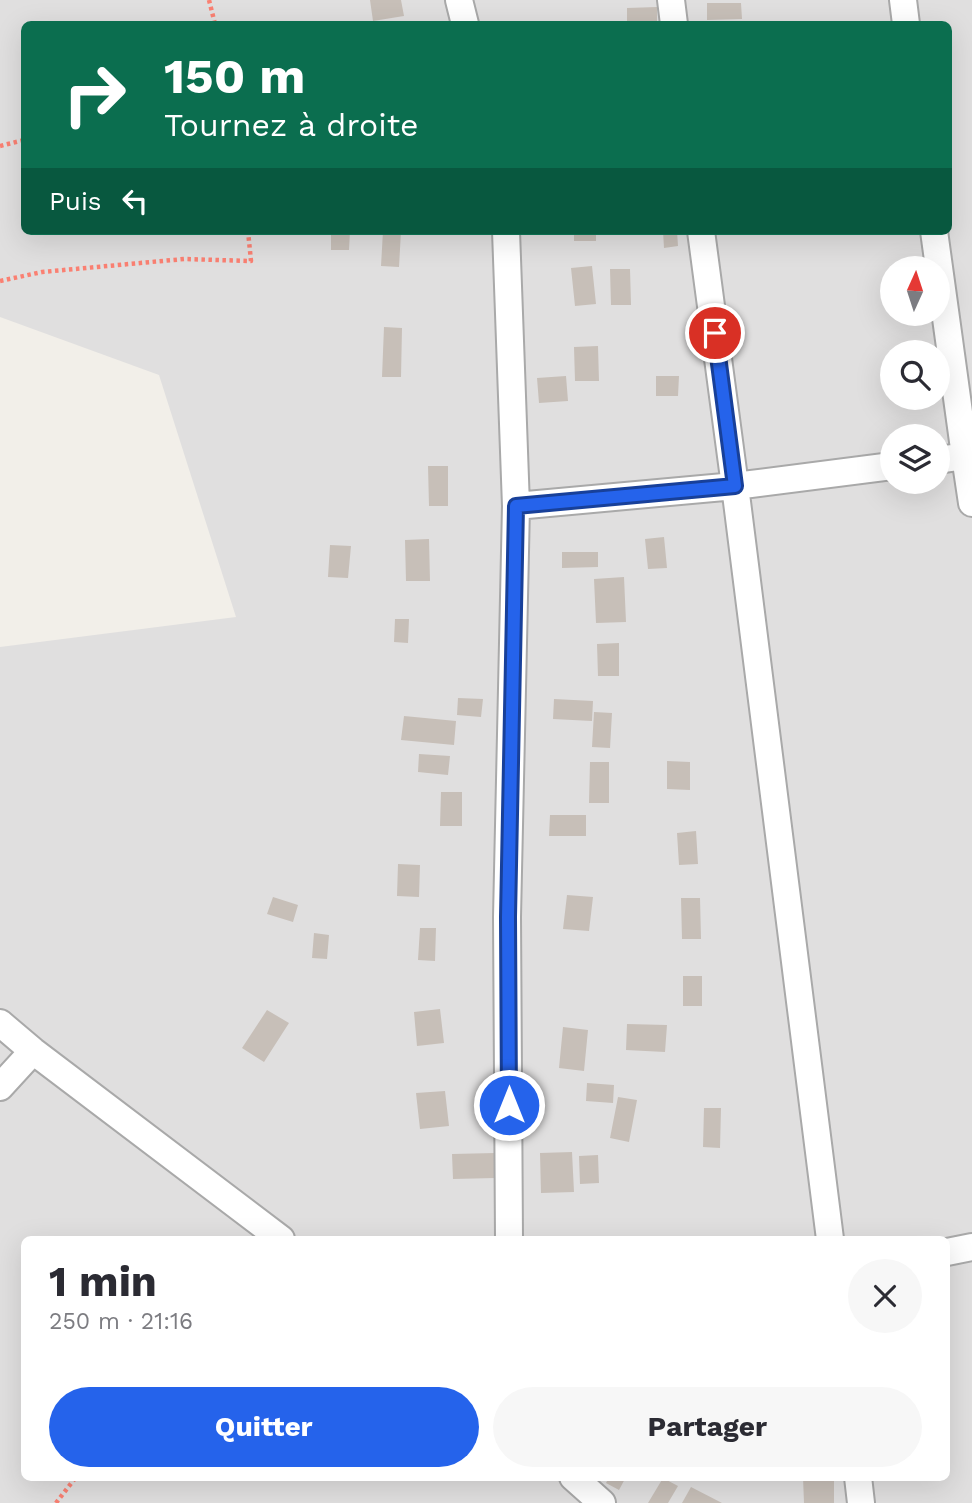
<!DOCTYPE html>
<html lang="fr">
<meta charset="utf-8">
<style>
body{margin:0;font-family:"Work Sans",sans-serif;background:#f7f7f7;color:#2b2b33;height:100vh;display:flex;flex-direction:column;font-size:26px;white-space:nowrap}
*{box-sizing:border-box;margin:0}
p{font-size:23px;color:#7c7c81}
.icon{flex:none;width:38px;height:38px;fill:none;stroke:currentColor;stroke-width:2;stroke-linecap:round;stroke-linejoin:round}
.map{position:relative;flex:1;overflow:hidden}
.panel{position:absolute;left:21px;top:1236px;width:929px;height:245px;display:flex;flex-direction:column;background:#fff;border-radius:10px;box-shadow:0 7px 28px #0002}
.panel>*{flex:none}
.hud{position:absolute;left:21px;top:21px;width:931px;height:214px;border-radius:10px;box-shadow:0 7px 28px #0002;background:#0b6e4f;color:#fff;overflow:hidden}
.needle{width:46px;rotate:3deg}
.fabs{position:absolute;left:880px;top:256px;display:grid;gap:14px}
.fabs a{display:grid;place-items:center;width:70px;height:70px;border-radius:50%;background:#fff;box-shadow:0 7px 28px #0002;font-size:35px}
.pin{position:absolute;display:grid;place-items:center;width:60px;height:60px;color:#fff;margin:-30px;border:4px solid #fff;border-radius:50%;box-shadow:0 2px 7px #0007}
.me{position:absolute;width:77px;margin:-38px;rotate:0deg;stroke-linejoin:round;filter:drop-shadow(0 0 5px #0008)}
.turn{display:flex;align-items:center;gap:24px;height:147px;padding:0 28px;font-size:32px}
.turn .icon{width:91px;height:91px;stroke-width:2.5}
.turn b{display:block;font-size:49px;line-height:60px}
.then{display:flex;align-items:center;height:66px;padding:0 28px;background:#0003;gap:14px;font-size:26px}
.round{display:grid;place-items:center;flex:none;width:74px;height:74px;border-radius:37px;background:#f7f7f7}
.overview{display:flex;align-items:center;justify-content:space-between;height:119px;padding:0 28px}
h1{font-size:42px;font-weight:700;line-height:52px}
.action{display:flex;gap:14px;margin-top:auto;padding:14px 28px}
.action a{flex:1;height:80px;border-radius:42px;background:#2563eb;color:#fff;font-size:28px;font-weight:700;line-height:80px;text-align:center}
.action a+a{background:#f7f7f7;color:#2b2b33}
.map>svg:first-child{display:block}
</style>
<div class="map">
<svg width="972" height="1503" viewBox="0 0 972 1503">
<rect width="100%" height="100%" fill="#f2efe9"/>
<!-- residential -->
<path fill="#e0dfdf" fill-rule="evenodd" d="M0,0H972V1503H0V647L236,617L159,375L0,317ZM24,24H948V231H24ZM892,268H938V313H892ZM892,352H938V397H892ZM892,436H938V481H892ZM24,1239H947V1477H24Z"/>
<!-- building -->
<path fill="#c7bfb8" d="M370,0H401L404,16L373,21Z
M707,3H741L742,19L707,20Z
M657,7V24H627V8Z
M331,231H350L349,250H331Z
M383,231H401L399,267L381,266Z
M574,231H596V241H574Z
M663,231H677L678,246L664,248Z
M592,266L596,304L575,306L571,268Z
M610,269H630L631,305H611Z
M384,327L402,328L401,377H382Z
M598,346L599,381H575L574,347Z
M566,376L568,401L539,403L537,378Z
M656,376H679L678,396H656Z
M428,466H448V506H429Z
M664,537L667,568L648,569L645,539Z
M429,539L430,581H406L405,540Z
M330,545L351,546L348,578L328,577Z
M562,552H598V567L562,568Z
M624,577L626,622L596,623L594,579Z
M395,619H409L408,643L394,642Z
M619,643V676H598L597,644Z
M458,698L483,699L481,717L457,715Z
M554,699L593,701L592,721L553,719Z
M594,712L612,713L610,748L592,747Z
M404,716L456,721L454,745L401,740Z
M419,754L450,756L448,775L418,772Z
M667,761L690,762V790L667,789Z
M590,762H609V803H589Z
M441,792H462V826H440Z
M550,815H586V836H549Z
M696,831L698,864L679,865L677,833Z
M398,864L420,865L419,897L397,896Z
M567,895L593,897L589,931L563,929Z
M273,897L298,905L293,922L267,914Z
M681,898H700L701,939H682Z
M420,928H436L435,961L418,960Z
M314,933L329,935L327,959L312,958Z
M683,976H702V1006H683Z
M440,1009L444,1043L417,1046L414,1012Z
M267,1010L289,1023L264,1062L242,1048Z
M627,1024L667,1025L665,1052L626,1050Z
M563,1027L588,1030L584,1071L559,1068Z
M587,1083L614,1085L613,1103L586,1101Z
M445,1091L449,1126L420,1129L416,1093Z
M618,1097L637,1100L629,1142L610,1138Z
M704,1108H721L720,1148L703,1147Z
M572,1152L574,1192L541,1193L540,1153Z
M495,1153V1178L453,1179L452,1154Z
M598,1155L599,1183L580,1184L579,1156Z
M609,1477H626L619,1490L606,1483Z
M803,1477H834V1503H804Z
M663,1478L678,1486L668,1503H648Z
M691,1487L722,1503H682Z"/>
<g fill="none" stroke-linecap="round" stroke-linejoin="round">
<defs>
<path id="street" d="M459,0L465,24
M671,0L674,24
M903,0L906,24
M506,231L516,506L507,917L509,1239
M701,231L735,486L892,466
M934,231L965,456L972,455
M938,460L965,456L972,503
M516,506L735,486L830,1239
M0,1023L33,1051L281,1239
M0,1087L33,1051
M947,1252L972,1247
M573,1477L602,1503
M858,1477L861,1503"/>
</defs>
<!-- street casing -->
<use href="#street" stroke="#a9a9a9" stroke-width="30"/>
<!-- path -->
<path stroke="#fa8072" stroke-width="4.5" stroke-dasharray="3.5 3.5" stroke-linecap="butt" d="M209,0L215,24
M0,146L24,140
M0,281L42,272L184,259L251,261L248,231
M56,1503L76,1477"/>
<!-- street -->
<use href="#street" stroke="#fff" stroke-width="26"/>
</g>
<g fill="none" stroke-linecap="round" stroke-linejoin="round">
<defs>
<path id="route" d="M509,1105L508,917L516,506L735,486L715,333"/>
</defs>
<!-- route casing -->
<use href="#route" stroke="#184099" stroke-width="18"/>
<!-- route -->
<use href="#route" stroke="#2563eb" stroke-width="12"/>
</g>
</svg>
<div class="fabs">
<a><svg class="needle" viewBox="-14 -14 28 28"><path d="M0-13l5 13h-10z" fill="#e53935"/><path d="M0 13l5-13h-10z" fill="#7c7c81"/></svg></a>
<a><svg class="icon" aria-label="search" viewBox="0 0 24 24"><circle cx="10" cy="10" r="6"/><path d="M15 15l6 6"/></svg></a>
<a><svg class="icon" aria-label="layers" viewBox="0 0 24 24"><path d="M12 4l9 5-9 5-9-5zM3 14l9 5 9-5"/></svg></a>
</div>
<div class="pin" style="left:715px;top:333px;background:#d93025"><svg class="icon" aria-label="arrive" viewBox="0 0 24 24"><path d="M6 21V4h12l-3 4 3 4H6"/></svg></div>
<svg class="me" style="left:509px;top:1105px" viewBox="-20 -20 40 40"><circle r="17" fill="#2563eb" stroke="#fff" stroke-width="3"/><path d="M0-11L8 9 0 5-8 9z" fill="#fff"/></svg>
<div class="hud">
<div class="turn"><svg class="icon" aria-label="right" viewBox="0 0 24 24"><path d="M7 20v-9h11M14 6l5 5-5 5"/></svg><div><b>150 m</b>Tournez à droite</div></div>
<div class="then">Puis<svg class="icon" aria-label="left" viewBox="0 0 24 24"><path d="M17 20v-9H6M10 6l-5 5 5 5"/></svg></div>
</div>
<section class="panel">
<div class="overview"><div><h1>1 min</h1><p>250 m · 21:16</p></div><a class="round"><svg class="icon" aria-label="close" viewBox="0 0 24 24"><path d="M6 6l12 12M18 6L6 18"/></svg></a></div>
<div class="action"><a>Quitter</a><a>Partager</a></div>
</section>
</div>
